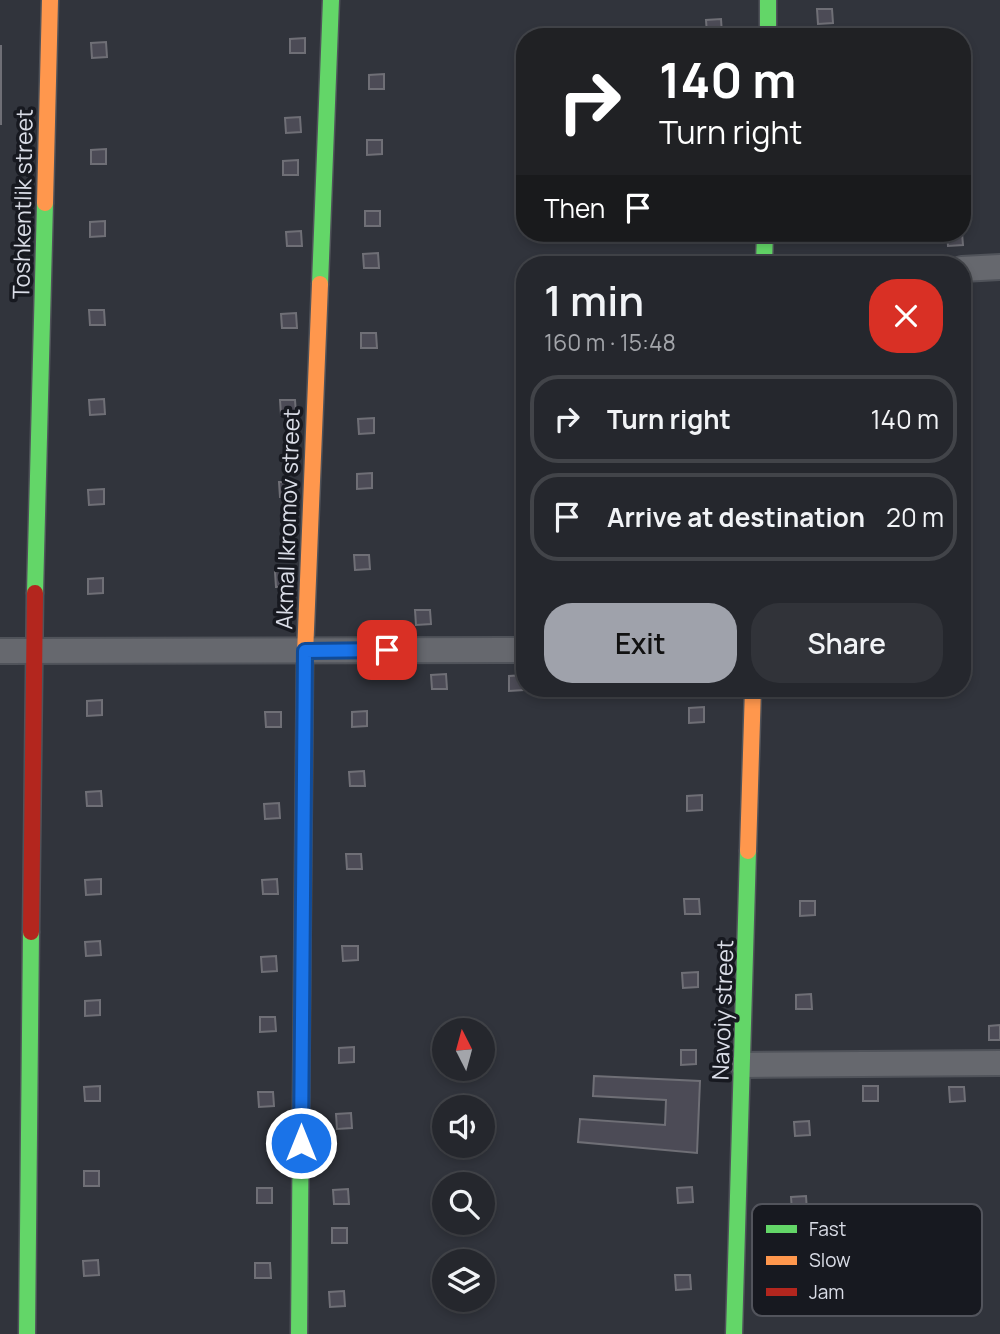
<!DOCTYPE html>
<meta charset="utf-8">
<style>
body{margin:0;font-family:Manrope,sans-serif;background:#313339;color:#f1f3f6;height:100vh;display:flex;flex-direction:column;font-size:26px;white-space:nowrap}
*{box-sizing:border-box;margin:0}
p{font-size:23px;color:#a3a5aa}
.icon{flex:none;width:38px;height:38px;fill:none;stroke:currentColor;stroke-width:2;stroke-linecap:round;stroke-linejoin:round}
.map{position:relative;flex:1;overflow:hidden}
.side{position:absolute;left:516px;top:256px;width:455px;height:441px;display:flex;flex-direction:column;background:#25272d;border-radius:28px;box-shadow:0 4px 10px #0003,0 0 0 2px #424449}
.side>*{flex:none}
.hud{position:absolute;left:516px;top:28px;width:455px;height:214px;border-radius:28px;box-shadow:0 4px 10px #0003,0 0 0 2px #424449;background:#202124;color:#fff;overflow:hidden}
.needle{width:46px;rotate:354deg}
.tools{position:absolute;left:432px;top:1018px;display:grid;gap:14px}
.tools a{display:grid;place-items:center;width:63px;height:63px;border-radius:50%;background:#25272d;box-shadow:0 4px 10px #0003,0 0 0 2px #424449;font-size:35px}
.pin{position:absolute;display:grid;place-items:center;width:60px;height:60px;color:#fff;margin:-30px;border-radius:14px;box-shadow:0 4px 10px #0006}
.me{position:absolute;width:77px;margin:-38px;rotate:0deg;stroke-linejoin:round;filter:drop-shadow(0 0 5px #0008)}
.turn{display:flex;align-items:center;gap:24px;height:147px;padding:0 28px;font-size:32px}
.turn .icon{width:91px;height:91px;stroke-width:2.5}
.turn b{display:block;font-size:49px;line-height:60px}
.then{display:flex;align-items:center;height:66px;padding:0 28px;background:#0003;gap:14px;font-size:26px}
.round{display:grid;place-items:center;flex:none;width:74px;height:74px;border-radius:28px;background:#313339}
.overview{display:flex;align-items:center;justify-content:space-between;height:119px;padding:0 28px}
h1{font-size:42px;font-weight:600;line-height:52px}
.cta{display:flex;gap:14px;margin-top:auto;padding:14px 28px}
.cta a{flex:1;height:80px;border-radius:28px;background:#9fa2ab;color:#111;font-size:28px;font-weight:600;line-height:80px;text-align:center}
.cta a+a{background:#313339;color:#f1f3f6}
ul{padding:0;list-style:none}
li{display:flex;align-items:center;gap:21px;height:88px;margin:0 14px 10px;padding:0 14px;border:4px solid #424449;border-radius:28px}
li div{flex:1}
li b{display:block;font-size:26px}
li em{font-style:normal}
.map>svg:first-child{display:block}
</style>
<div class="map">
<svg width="1000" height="1334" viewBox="0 0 1000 1334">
<rect width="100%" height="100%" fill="#31343c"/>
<!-- building -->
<path fill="#4c4b56" stroke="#6f6f76" stroke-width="2" d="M817,9H832L833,23L818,24Z
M721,19L722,34H707L706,20Z
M305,38V53H290V39Z
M106,42L107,57L92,58L91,43Z
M0,46H1V124H0Z
M384,74V89H369V75Z
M300,117L301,132L286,133L285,118Z
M367,140H382V154L367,155Z
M106,149V164H91V150Z
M298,160V175H283V161Z
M365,211H380V226H365Z
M105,221V236L90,237V222Z
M301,231L302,246H287L286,232Z
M701,233H717V237H702Z
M947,233H962L963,245L948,246Z
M378,253L379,268H364L363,254Z
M89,310H104L105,325H90Z
M296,313L297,328H282L281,314Z
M361,333H376L377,348H361Z
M104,399L105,414L90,415L89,400Z
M280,400H295L296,414L281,415Z
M374,418V433L359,434L358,419Z
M372,473V488L357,489V474Z
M279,482H294L295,496L280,497Z
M104,489V504L89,505L88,490Z
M354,555H369L370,569L355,570Z
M275,572H290L291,587H276Z
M103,578V593L88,594V579Z
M415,610H430L431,624L416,625Z
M446,674L447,689H432L431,675Z
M524,675V690L509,691V676Z
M809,688H824V692L809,693Z
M102,700V715L87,716V701Z
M704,707V722L689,723V708Z
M367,711V726L352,727V712Z
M265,712H281V727H266Z
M364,771L365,786H350L349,772Z
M101,791L102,806H87L86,792Z
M702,795V810L687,811V796Z
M279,803L280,818L265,819L264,804Z
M346,854H361L362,869H347Z
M101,879V894L86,895L85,880Z
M277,879L278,894H263L262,880Z
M684,899H699L700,914H685Z
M800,901H815V915L800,916Z
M100,941L101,955L86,956L85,942Z
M342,946H358V960L343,961Z
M276,956L277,971L262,972L261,957Z
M698,972V987L683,988L682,973Z
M811,994L812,1009H796V995Z
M100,1000V1015L85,1016V1001Z
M260,1017H275L276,1031L260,1032Z
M1000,1025V1040H989V1026Z
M354,1047V1062L339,1063V1048Z
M681,1050H696V1064L681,1065Z
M594,1076L700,1081L697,1153L578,1142L580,1119L665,1125L666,1100L593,1096Z
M100,1086V1101H85L84,1087Z
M863,1086H878V1101H863Z
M949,1087H964L965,1101L950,1102Z
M258,1092H273L274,1106L259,1107Z
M351,1113L352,1128L337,1129L336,1114Z
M809,1121L810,1135L795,1136L794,1122Z
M84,1171H99V1186H84Z
M692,1187L693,1202L678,1203L677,1188Z
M257,1188H272V1203H257Z
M348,1189L349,1204H334L333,1190Z
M806,1196L807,1211H792L791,1197Z
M332,1228H347V1243H332Z
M98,1260L99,1275L84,1276L83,1261Z
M255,1263H270L271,1278H255Z
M675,1275H690L691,1289L676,1290Z
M344,1291L345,1306L330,1307L329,1292Z"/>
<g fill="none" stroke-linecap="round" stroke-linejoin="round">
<defs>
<path id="street" d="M962,269L1000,267
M0,651L525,650
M743,1065L1000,1063"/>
<path id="fast" d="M768,0V37
M764,264L765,233
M320,284L331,0
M35,593L45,203
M27,1334L31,932
M299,1334L305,654
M734,1334L748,851"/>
<path id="slow" d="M45,203L50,0
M305,654L320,284
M748,851L753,688"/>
<path id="jam" d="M31,932L35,593"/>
</defs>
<!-- street casing -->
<use href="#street" stroke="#50535a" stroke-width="28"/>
<!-- fast casing -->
<use href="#fast" stroke="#50535a" stroke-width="19"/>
<!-- slow casing -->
<use href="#slow" stroke="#50535a" stroke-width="19"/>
<!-- jam casing -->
<use href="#jam" stroke="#50535a" stroke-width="19"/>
<!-- street -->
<use href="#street" stroke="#66686e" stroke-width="24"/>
<!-- fast -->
<use href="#fast" stroke="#63d668" stroke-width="16"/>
<!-- slow -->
<use href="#slow" stroke="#ff974d" stroke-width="16"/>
<!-- jam -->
<use href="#jam" stroke="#b3261e" stroke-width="16"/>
</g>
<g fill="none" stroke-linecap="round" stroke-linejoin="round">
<defs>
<path id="route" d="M301,1143L305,651L387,650"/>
</defs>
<!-- route casing -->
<use href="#route" stroke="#114b97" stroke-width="18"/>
<!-- route -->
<use href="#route" stroke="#1a73e8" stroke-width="12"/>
</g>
<g text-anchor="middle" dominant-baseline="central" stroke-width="7" stroke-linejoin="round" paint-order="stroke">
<!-- street labels -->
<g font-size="23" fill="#dadde7" stroke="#171920">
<text transform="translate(22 204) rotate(-89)">Toshkentlik street</text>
<text transform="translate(287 519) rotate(-88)">Akmal Ikromov street</text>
<text transform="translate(722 1010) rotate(-88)">Navoiy street</text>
</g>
</g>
<!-- legend -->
<rect x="752" y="1204" width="230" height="112" rx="10" fill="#171920" stroke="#52545c" stroke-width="2"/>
<rect x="766" y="1225" width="31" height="8" fill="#63d668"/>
<rect x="766" y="1256" width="31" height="9" fill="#ff974d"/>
<rect x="766" y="1288" width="31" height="8" fill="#b3261e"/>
<g font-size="19" fill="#dadde7">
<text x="809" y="1236">Fast</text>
<text x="809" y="1267">Slow</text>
<text x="809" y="1299">Jam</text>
</g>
</svg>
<div class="tools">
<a><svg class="needle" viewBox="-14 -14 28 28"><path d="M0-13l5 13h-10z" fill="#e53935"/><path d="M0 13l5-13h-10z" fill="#a3a5aa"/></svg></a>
<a><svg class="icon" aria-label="sound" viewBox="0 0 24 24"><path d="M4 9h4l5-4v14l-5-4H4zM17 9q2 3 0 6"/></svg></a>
<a><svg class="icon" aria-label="search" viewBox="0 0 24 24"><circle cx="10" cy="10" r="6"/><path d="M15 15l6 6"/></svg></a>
<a><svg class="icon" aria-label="layers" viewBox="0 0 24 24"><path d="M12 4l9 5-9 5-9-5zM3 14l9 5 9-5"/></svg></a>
</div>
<div class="pin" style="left:387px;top:650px;background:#d93025"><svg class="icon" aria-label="arrive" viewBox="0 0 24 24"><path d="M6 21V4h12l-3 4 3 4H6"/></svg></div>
<svg class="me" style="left:301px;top:1143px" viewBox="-20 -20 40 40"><circle r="17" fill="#1a73e8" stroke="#fff" stroke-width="3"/><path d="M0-11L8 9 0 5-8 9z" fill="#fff"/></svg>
<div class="hud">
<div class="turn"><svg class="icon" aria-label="right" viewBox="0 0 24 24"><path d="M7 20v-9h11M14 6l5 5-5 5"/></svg><div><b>140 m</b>Turn right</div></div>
<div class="then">Then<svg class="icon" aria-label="arrive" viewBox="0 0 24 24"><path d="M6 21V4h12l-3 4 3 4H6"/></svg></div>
</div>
<section class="side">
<div class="overview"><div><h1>1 min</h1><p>160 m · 15:48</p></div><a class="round" style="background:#d93025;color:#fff"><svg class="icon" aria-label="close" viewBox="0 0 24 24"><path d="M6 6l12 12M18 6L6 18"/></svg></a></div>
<ul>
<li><svg class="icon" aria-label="right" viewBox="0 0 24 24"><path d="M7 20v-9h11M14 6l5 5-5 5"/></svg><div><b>Turn right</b></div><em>140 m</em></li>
<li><svg class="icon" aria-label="arrive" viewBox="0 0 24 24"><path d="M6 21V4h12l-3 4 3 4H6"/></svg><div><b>Arrive at destination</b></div><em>20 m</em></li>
</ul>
<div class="cta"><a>Exit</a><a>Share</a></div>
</section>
</div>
